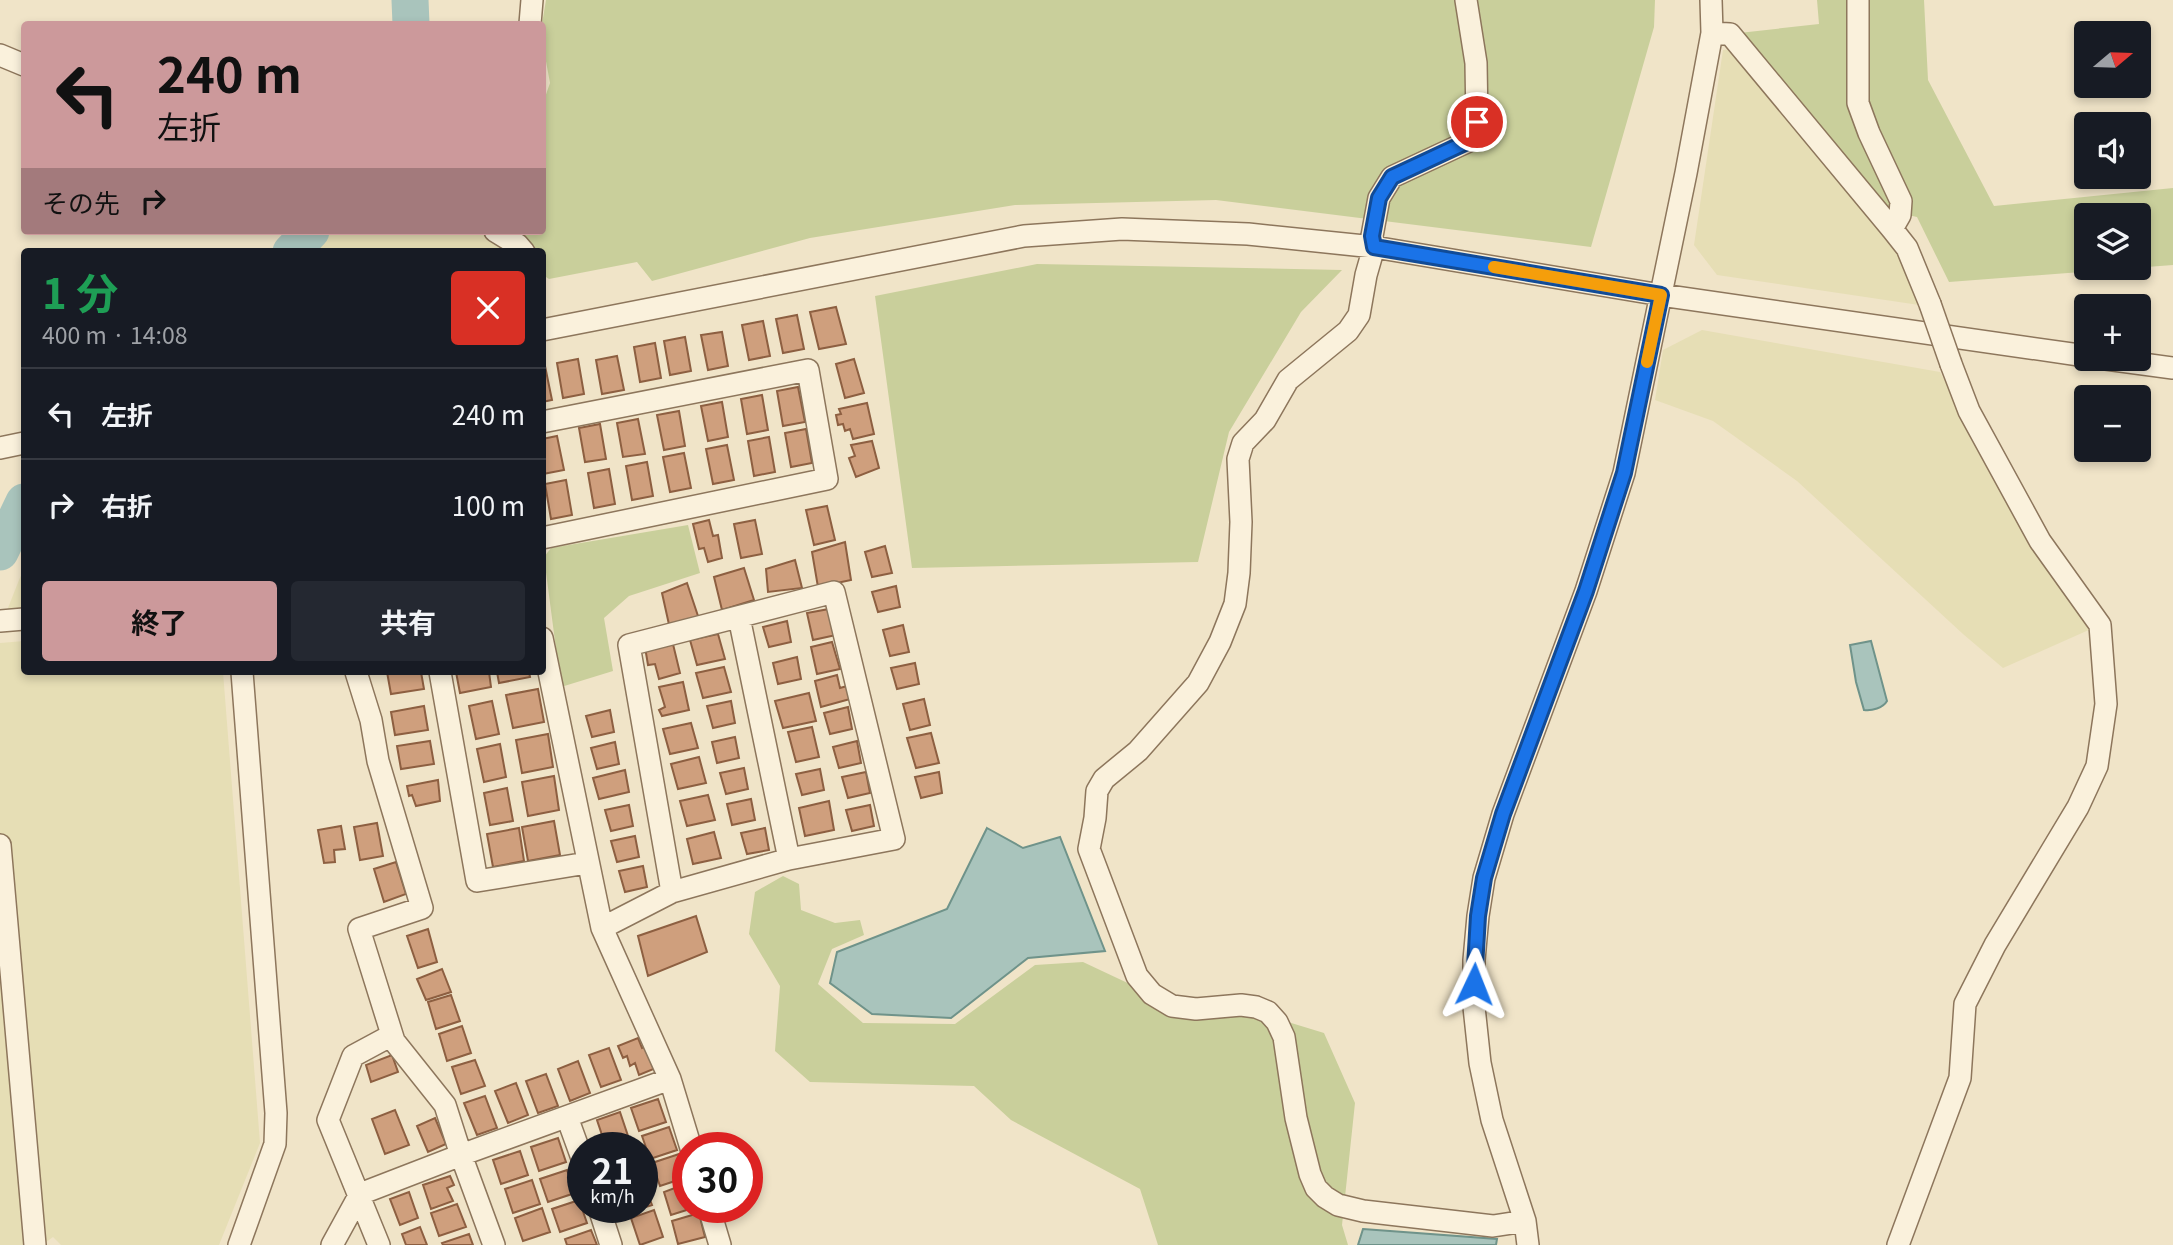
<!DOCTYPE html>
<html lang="ja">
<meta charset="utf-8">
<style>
body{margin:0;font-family:Georgia,"Noto Sans JP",serif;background:#242831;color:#f1f3f6;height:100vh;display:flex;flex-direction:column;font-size:26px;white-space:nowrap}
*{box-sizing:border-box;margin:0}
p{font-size:23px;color:#9ea1a6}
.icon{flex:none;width:38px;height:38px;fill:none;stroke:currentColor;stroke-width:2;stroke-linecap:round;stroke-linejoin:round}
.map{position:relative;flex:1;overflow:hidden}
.side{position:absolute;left:21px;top:248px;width:525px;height:427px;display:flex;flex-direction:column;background:#171b24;border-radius:7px;box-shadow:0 4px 10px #0003}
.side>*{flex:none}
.guide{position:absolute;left:21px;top:21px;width:525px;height:214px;border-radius:7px;box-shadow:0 4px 10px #0003;background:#cc999b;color:#111;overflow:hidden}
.needle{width:46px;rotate:71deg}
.tools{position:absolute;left:2074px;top:21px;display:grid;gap:14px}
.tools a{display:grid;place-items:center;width:77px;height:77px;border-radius:7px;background:#171b24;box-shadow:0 4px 10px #0003;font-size:35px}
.speed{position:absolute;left:567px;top:1132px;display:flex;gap:14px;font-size:35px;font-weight:700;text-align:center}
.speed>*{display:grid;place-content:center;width:91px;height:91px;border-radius:50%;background:#171b24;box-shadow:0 4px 10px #0003;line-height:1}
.speed small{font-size:18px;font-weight:400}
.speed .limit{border:10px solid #d22;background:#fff;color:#111}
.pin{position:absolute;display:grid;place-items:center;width:60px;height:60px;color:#fff;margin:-30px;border:4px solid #fff;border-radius:50%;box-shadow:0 2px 7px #0007}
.me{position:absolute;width:77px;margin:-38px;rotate:2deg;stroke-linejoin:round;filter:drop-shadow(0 0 5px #0008)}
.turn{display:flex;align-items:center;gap:24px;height:147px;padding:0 21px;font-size:32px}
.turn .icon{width:91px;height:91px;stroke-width:2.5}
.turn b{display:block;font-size:49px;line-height:60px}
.then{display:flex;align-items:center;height:66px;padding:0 21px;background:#0003;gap:14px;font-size:26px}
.round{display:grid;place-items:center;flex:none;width:74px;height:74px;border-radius:7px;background:#242831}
.headline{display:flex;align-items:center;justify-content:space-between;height:119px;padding:0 21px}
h1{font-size:42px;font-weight:700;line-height:52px;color:#1e9e55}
.action{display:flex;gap:14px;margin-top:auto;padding:14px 21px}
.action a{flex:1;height:80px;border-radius:7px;background:#cc999b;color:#111;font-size:28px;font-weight:700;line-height:80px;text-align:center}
.action a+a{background:#242831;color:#f1f3f6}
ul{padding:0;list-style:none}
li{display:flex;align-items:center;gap:21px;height:91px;padding:0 21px;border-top:2px solid #363941}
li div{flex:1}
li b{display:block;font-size:26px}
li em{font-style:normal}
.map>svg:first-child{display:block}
</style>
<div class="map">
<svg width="2173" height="1245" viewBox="0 0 2173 1245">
<rect width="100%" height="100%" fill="#f0e4c8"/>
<!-- farmland -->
<path fill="#e6deb5" d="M1730,49L1895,247L1919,305L1717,275L1694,245L1723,50Z
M329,231H481L483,235L514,247L517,252H308Z
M1702,330L1940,372L2034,547L2100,625L2003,668L1963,634L1797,481L1713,421L1655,400L1663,350Z
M24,569V612L6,613L19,580Z
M24,641V672H223L260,1143L219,1245H61L53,1237L42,1245H0V643Z"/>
<!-- green -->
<path fill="#c9cf9b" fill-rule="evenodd" d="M546,0H1655L1654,27L1591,247L1216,200L1015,205L810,238L652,281L637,262L549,279L543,275L542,252H534L513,231H542V106L550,83L543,45L542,24Z
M1817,0H1924L1928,80L1994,206L2173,188V265L1949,282L1917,217L1875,208L1730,34L1819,24ZM2086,215H2138V268H2086Z
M1037,264L1342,270L1301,312L1229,432L1198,562L912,568L875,296Z
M688,525L700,573L629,596L604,618L613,671L561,687L544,557L551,548Z
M783,876L799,884L801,910L835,923L860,920L864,935L832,949L818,984L863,1023L955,1024L1035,965L1083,962L1134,986L1173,1012H1255L1324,1033L1355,1103L1342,1225L1348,1245H1158L1140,1189L1011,1120L974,1086L810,1082L775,1051L780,986L749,934L755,892Z"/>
<!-- water -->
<path fill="#a9c4bc" stroke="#6f938a" stroke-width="2" d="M1871,641L1887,701C1883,708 1872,711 1864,710L1856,682L1850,645Z
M987,828L1023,848L1060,837L1105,951L1028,958L951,1018L872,1014L830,983L837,952L947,909Z
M1363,1229L1497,1239L1496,1245H1358Z"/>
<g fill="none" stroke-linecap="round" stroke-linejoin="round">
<!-- river -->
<path stroke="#a9c4bc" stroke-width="37" d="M410,0L411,24
M291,252L311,231
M0,552L24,502"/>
</g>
<!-- building -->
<path fill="#cf9f7d" stroke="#8d5f41" stroke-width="2" d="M836,307L846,344L819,349L810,312Z
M797,315L804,349L783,353L776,319Z
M763,321L770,356L749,360L742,325Z
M722,332L728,366L708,370L701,335Z
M685,337L691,371L670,375L664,341Z
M655,343L661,378L640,382L634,347Z
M617,356L624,390L602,394L596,360Z
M578,359L584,394L563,398L557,363Z
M854,359L864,393L845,398L836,364Z
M542,366H545L552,400L542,402Z
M798,387L805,422L783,426L777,391Z
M762,395L768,430L747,434L741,399Z
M722,402L728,437L708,441L701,406Z
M867,403L874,434L853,439L850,429L845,431L843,424L838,425L836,415L841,414L839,409Z
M679,411L685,446L664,450L657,415Z
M638,419L645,454L623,457L617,423Z
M600,424L606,459L585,462L579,428Z
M806,429L812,463L791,467L785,433Z
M557,436L564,470L543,474L542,439Z
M769,437L775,472L754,476L748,441Z
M872,441L879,468L856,477L849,458L855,456L851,445Z
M727,445L734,480L713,484L706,449Z
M684,453L691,488L670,492L663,457Z
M647,462L653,496L632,500L626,466Z
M609,469L615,504L594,508L588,473Z
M566,480L572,515L551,519L545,484Z
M827,506L835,540L814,545L806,510Z
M709,520L713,536L718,535L722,558L708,562L704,548L699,549L693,524Z
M755,520L762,554L741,558L734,524Z
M845,542L851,580L818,587L812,552Z
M885,546L892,573L872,577L865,552Z
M795,560L802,588L768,592L766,569Z
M744,568L754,600L722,610L714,577Z
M687,583L700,622L670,629L662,593Z
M896,586L900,607L878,612L872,592Z
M829,609L836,635L813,640L807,613Z
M787,621L791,642L769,647L763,627Z
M903,625L909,652L890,656L883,630Z
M718,634L725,659L697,665L690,640Z
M672,640L680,673L659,679L655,664L648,665L645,647Z
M832,642L840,669L817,674L811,647Z
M797,657L801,679L778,684L773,663Z
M915,663L919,684L897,689L891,668Z
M724,667L731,692L703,698L696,673Z
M387,672H421L424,689L391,694Z
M456,672H489L491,687L460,693Z
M497,672H529L530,677L499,683Z
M837,675L840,688L847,686L850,699L821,707L815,681Z
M683,682L689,710L662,716L659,710L665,707L659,687Z
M538,689L544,722L513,728L506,695Z
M809,693L816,721L783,728L775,701Z
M924,699L930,725L910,730L903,704Z
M492,701L499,734L476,739L469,706Z
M731,701L735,723L713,728L707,706Z
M424,706L428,730L395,735L391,712Z
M848,707L852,729L830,734L824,713Z
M610,710L614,732L592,737L586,716Z
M691,723L698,748L670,754L663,729Z
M812,727L819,757L796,762L788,732Z
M931,733L939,763L916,768L907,738Z
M548,734L553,767L522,773L516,740Z
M735,737L739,758L717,763L712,742Z
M430,741L434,764L401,769L397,746Z
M857,741L861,763L839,768L833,747Z
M615,742L619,764L597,769L591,748Z
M500,744L506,777L484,782L477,749Z
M699,757L706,783L678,789L671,764Z
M744,768L748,789L726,794L720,773Z
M820,769L824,790L802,795L796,774Z
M625,770L629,792L599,799L593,778Z
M866,772L870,793L848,798L842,777Z
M939,772L942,793L921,798L915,777Z
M554,776L559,810L528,816L522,782Z
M438,780L440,801L416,806L412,795L409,796L407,786Z
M507,788L513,821L490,825L484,793Z
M708,795L715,820L687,826L680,801Z
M751,799L755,820L732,825L727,804Z
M829,801L834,830L805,836L799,808Z
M629,805L633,826L611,831L605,810Z
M870,805L874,826L852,831L846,810Z
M554,821L560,855L528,861L522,827Z
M377,823L383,856L360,860L354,827Z
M341,826L345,849L334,850L335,862L324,863L318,830Z
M519,828L524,861L493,867L487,834Z
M765,828L769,850L747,854L741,833Z
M714,832L721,858L693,864L687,839Z
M635,836L639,857L617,862L611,841Z
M396,862L406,894L384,902L374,869Z
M643,866L647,887L625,892L619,871Z
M696,916L707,952L648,976L638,936Z
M428,929L437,962L418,968L407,936Z
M442,969L451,992L426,1000L417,979Z
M451,995L460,1021L436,1029L428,1002Z
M462,1026L471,1053L447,1061L439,1034Z
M638,1038L642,1048L647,1046L656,1068L639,1075L635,1063L630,1066L627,1056L623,1058L618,1046Z
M609,1048L621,1080L601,1087L589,1055Z
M392,1055L398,1072L371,1082L366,1065Z
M475,1060L485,1086L461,1094L452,1067Z
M578,1061L590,1093L570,1101L558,1069Z
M546,1074L558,1106L538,1113L526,1081Z
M516,1083L528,1115L508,1123L495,1091Z
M485,1096L497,1128L477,1135L464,1103Z
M658,1099L666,1122L639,1131L631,1108Z
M395,1110L409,1145L385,1154L372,1119Z
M620,1112L629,1139L606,1147L597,1120Z
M435,1118L446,1144L428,1152L417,1126Z
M669,1127L677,1150L650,1159L642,1136Z
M558,1138L566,1162L539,1171L531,1147Z
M520,1151L528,1175L501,1184L493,1160Z
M679,1154L687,1177L660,1186L652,1163Z
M567,1170L575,1193L548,1202L540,1179Z
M450,1176L454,1185L447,1188L453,1201L431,1209L423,1185Z
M642,1178L652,1205L629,1212L627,1208H642Z
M532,1180L540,1204L513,1213L505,1189Z
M688,1183V1208H693L671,1215L664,1192Z
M409,1192L418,1218L400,1225L390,1199Z
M579,1200L587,1223L560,1232L552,1209Z
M457,1204L466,1227L439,1236L431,1213Z
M542,1208L550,1232L523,1241L515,1218Z
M654,1210L663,1237L640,1245L631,1218Z
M699,1213L705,1237L678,1244L672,1221Z
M420,1227L427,1245H406L402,1234Z
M591,1230L597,1245H567L565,1239Z
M469,1234L473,1245H443L442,1243Z"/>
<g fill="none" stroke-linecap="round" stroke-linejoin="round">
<defs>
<path id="minor" d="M1466,0L1476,63L1477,122L1469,141L1392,177L1379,198L1372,236L1374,247L1366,275L1359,315L1348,331L1288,380L1265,420L1243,443L1238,459L1241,522L1239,573L1235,604L1220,642L1198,683L1138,751L1104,779L1097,791L1095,818L1089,849L1137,976L1152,994L1172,1006L1196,1009L1241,1005L1256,1007L1268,1012L1277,1022L1284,1037L1296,1118L1310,1174L1316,1188L1325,1197L1338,1205L1363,1211L1493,1226L1525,1221
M1858,0V103L1869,133L1901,201L1900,215L1892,229
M530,24L532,0
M1712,33L1730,34L1892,229L1907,248L1930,304
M0,55L24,65
M495,231L518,245L524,252
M542,330L1024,236L1122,229L1248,234L1374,247L1661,295L2086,356
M2106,359L2173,368
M542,422L808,370L827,479L542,538
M0,448L24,443
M739,617L789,859
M0,621L24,619
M542,638L602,928L670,1079L691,1148
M356,672L371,720L378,761L422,908L359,929L394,1041L445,1105L461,1155L670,1079
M440,672L477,881L587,863
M0,845L35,1245
M602,928L672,892L789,859L894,839L834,592L629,645L672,892
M567,1117L583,1161
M599,1208L611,1245
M709,1208L720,1245
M239,1245L275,1144L276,1113L242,672
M332,1245L360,1194L461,1155L494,1245
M379,1245L328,1120L353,1056L392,1035
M1528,1245L1525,1221L1492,1120L1480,1063L1474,1007V960L1478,916L1484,878L1503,814L1586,591L1624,473L1686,173L1712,33L1711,0
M1898,1245L1960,1078L1965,1004L1995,945L2078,807L2097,766L2106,704L2100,625L2040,541L1969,411L1951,364"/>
</defs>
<!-- minor casing -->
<use href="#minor" stroke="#8d765c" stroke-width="24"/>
<!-- minor -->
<use href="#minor" stroke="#faf1dc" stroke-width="21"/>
<defs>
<path id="minor-bridge" d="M1930,304L1951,364"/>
</defs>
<!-- minor-bridge casing -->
<use href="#minor-bridge" stroke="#8d765c" stroke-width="24" stroke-linecap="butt"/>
<!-- minor-bridge -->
<use href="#minor-bridge" stroke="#faf1dc" stroke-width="21"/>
</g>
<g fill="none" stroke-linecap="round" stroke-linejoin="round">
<defs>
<path id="route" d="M1474,984L1478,916L1484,878L1503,814L1586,591L1624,473L1661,295L1374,247L1372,236L1379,198L1392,177L1469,141L1477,122"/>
</defs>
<!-- route casing -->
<use href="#route" stroke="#114b97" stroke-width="18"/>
<!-- route -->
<use href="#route" stroke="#1a73e8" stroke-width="12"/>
<!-- slow -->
<path stroke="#f59e0b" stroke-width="12" d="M1494,267L1661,295L1647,362"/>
</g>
</svg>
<div class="tools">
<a><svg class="needle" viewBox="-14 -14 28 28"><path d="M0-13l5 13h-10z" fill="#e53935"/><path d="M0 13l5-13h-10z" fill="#9ea1a6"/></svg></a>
<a><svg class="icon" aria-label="sound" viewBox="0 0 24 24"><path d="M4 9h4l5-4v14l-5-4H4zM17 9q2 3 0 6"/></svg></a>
<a><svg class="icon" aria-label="layers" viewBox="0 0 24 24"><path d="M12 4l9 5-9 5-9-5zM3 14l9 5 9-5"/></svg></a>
<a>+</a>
<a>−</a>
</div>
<div class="speed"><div>21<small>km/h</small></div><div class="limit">30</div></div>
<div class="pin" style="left:1477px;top:122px;background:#d93025"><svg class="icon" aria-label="arrive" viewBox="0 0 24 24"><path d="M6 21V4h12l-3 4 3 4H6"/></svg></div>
<svg class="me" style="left:1474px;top:984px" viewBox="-20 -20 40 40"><path d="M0-17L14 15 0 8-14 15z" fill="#1a73e8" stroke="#fff" stroke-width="4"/></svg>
<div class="guide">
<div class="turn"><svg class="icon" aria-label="left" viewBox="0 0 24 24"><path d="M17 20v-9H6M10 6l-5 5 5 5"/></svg><div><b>240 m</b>左折</div></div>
<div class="then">その先<svg class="icon" aria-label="right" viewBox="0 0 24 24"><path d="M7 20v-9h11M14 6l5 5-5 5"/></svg></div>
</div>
<section class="side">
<div class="headline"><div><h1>1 分</h1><p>400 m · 14:08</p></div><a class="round" style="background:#d93025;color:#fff"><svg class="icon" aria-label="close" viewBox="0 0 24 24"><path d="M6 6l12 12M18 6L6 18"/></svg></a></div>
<ul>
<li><svg class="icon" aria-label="left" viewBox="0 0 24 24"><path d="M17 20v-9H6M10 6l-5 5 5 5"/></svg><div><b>左折</b></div><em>240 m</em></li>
<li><svg class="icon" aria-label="right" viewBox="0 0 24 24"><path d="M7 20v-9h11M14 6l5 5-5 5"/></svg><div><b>右折</b></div><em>100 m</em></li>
</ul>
<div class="action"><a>終了</a><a>共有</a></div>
</section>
</div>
